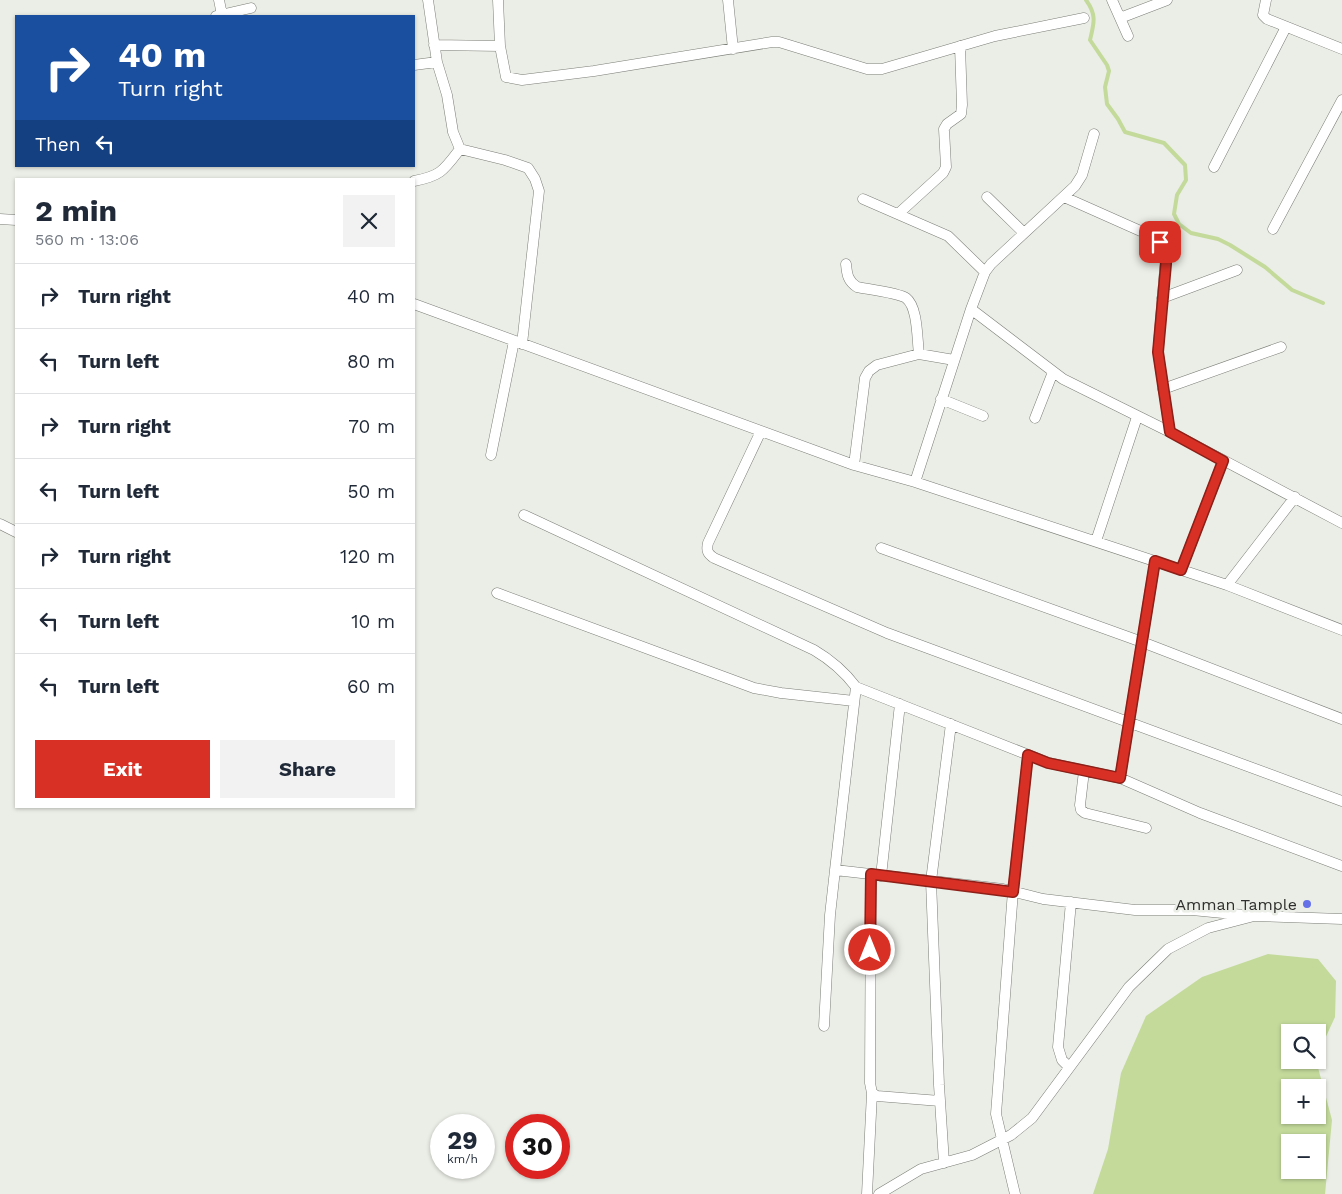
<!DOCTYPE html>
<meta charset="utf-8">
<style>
body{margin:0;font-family:"Work Sans",sans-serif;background:#f2f2f3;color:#1f2937;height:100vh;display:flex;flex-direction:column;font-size:19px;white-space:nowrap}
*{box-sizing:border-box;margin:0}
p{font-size:16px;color:#747a83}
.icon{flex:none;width:28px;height:28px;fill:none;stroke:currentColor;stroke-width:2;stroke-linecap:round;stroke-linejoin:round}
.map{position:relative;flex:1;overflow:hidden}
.sheet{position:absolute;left:15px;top:178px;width:400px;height:630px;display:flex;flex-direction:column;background:#fff;border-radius:0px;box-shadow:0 1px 4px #0004}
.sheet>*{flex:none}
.top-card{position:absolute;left:15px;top:15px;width:400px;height:152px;border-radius:0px;box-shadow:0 1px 4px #0004;background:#1a4fa0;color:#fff;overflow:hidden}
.fabs{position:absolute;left:1281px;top:1024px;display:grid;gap:10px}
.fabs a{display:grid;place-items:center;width:45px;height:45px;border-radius:0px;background:#fff;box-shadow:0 1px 4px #0004;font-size:25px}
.speed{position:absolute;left:430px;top:1114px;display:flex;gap:10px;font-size:25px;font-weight:700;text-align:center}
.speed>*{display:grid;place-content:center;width:65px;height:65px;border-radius:50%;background:#fff;box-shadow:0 1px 4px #0004;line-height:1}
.speed small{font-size:12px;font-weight:400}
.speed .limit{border:8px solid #d22;background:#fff;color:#111}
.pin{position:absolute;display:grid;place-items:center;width:42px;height:42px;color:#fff;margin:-21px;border-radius:10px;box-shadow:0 2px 8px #0006}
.me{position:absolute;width:55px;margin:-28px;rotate:0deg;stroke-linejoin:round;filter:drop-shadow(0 0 4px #0008)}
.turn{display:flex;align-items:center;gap:18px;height:105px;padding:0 20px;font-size:22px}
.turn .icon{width:65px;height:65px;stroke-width:2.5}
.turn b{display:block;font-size:35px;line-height:42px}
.then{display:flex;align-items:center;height:48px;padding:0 20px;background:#0003;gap:10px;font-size:19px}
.round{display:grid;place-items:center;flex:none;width:52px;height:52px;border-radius:0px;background:#f2f2f3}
.head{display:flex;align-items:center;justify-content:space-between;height:85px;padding:0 20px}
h1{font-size:30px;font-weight:700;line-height:38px}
.cta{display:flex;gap:10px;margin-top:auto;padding:10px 20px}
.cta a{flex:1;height:58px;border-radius:0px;background:#d93025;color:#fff;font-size:20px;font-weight:700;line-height:58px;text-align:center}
.cta a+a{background:#f2f2f3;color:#1f2937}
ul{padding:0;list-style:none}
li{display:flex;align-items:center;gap:15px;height:65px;padding:0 20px;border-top:1px solid #e0e1e3}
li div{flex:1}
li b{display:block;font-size:19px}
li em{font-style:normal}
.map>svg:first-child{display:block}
</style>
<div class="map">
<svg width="1342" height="1194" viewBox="0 0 1342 1194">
<rect width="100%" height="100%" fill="#ebeee6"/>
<!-- water -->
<path fill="#c3da9b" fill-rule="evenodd" d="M1268,954L1318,959L1336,981L1335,1017L1318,1054V1032H1290V1060H1316L1332,1120L1325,1194H1093L1108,1149L1121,1073L1146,1016L1202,977ZM1290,1088H1318V1115H1290ZM1290,1142H1318V1170H1290Z"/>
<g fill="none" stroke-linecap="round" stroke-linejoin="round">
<!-- stream -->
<path stroke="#c3da9b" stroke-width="4" d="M1086,0C1097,15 1094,23 1090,40L1107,65L1109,71L1105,87L1107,104L1118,119L1125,132L1164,143L1185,165L1186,180L1177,195L1174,214L1179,224L1191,233L1218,239L1230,245L1265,267L1292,290L1323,303"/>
<defs>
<path id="street" d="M219,0L222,15
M428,0L437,62L447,95L453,132L460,149L505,160L528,168L535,179L539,191L522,344
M498,0L500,46L506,77L522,80L594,71L772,42H779L867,69H882L995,36L1084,18
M728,0L733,49
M1112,0L1128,36
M1266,0L1263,15L1267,19L1342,49
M216,16L251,8
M1120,18L1167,0
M434,45L500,46
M414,65L437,62
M1214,167L1286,27
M414,181C441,176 444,170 460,149
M987,197L1024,233
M1064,197L1154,237L1160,242L1165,249L1166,255L1158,352L1170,432
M863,199L948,236L985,272
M898,214L943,173L946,167L944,129L947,124L961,114L962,105L960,46
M0,219L16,220
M1273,229L1342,100
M846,264C847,275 848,281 857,287C867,289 899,293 906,298C918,307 917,339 919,354
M1162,298L1237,270
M414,304L854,465L915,482L1227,585L1342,630
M971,309L985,272L991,264L1075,186L1082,175L1094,134
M1163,389L1281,347
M941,399L983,416
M1035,418L1053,372
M761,431L708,543C706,551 708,554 714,558L887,633L1342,801
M491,455L514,341
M854,465L865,378L869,371L877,365L919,354L954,360
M915,482L971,309L1063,379L1170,432L1342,523
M524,515L814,650C831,660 844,671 856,687L835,870L1003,889L1043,899L1135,910H1192L1254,916
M0,524L16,532
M1096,541L1137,417
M881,548L1142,642L1342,719
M1181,570L1223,461
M1227,585L1295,497
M497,593L754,688L781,693L854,701
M856,687L1049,763L1120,778L1155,561
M1084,771L1080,805L1081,810L1085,813L1146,828
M1120,778L1200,813L1342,866
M871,874L870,1083L872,1093L877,1096L940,1101
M881,876L900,704
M824,1026L830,915L835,870
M1069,1067L1062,1060L1058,1047L1071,902
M944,1163L939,1085L931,881L951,724
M867,1194L872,1093
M879,1194L921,1169L972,1155L1011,1135L1032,1118L1129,987L1168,949L1208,928L1254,916L1342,919
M1015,1194L996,1114L1013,891L1028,755"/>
</defs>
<!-- street casing -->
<use href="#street" stroke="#7b7e77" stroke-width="11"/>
<!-- street -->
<use href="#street" stroke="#fff" stroke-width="10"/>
</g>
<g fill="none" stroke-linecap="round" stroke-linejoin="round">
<defs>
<path id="route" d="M870,950L871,874L1013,892L1028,755L1048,763L1120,778L1155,561L1181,570L1223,461L1170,432L1158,352L1166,264L1165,249L1160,242"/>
</defs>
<!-- route casing -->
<use href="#route" stroke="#8d1f18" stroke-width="12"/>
<!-- route -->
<use href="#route" stroke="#d93025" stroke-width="9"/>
</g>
<!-- markers -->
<circle fill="#6370e8" stroke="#ebeee6" stroke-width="2" cx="1307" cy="904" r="5"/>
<g text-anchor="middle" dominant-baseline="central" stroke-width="5" stroke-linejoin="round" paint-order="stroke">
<!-- poi labels -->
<g font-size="16" fill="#2f302d" stroke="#ebeee6" text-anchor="end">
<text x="1297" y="904">Amman Tample</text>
</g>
</g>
</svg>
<div class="fabs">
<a><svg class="icon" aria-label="search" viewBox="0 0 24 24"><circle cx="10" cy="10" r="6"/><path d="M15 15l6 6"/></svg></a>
<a>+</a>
<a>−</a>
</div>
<div class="speed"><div>29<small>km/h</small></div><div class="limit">30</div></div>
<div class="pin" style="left:1160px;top:242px;background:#d93025"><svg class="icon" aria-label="arrive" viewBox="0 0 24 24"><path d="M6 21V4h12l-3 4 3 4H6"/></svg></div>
<svg class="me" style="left:870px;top:950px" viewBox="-20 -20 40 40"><circle r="17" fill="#d93025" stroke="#fff" stroke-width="3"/><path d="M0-11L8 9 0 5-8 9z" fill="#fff"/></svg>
<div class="top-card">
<div class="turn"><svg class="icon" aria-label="right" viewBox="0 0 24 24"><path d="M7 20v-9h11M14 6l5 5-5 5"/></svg><div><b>40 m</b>Turn right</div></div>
<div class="then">Then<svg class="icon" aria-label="left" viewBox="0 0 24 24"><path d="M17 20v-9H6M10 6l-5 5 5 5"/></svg></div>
</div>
<section class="sheet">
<div class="head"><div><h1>2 min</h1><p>560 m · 13:06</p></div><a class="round"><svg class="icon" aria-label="close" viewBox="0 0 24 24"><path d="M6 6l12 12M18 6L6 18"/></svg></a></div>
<ul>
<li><svg class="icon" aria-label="right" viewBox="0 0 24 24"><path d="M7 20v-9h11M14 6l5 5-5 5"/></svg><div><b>Turn right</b></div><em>40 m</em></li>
<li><svg class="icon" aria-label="left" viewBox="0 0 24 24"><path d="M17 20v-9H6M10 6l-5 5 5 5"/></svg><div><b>Turn left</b></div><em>80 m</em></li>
<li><svg class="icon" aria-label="right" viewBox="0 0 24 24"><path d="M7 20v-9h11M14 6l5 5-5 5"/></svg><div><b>Turn right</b></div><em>70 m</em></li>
<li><svg class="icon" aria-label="left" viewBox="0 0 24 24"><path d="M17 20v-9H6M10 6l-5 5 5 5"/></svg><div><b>Turn left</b></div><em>50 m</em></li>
<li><svg class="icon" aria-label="right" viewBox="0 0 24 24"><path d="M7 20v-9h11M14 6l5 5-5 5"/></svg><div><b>Turn right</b></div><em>120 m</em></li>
<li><svg class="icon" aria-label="left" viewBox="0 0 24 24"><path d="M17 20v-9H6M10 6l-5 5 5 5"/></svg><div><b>Turn left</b></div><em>10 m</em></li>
<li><svg class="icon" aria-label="left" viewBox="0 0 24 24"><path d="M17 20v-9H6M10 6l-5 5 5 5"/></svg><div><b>Turn left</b></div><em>60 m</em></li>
</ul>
<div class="cta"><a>Exit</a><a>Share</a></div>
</section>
</div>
